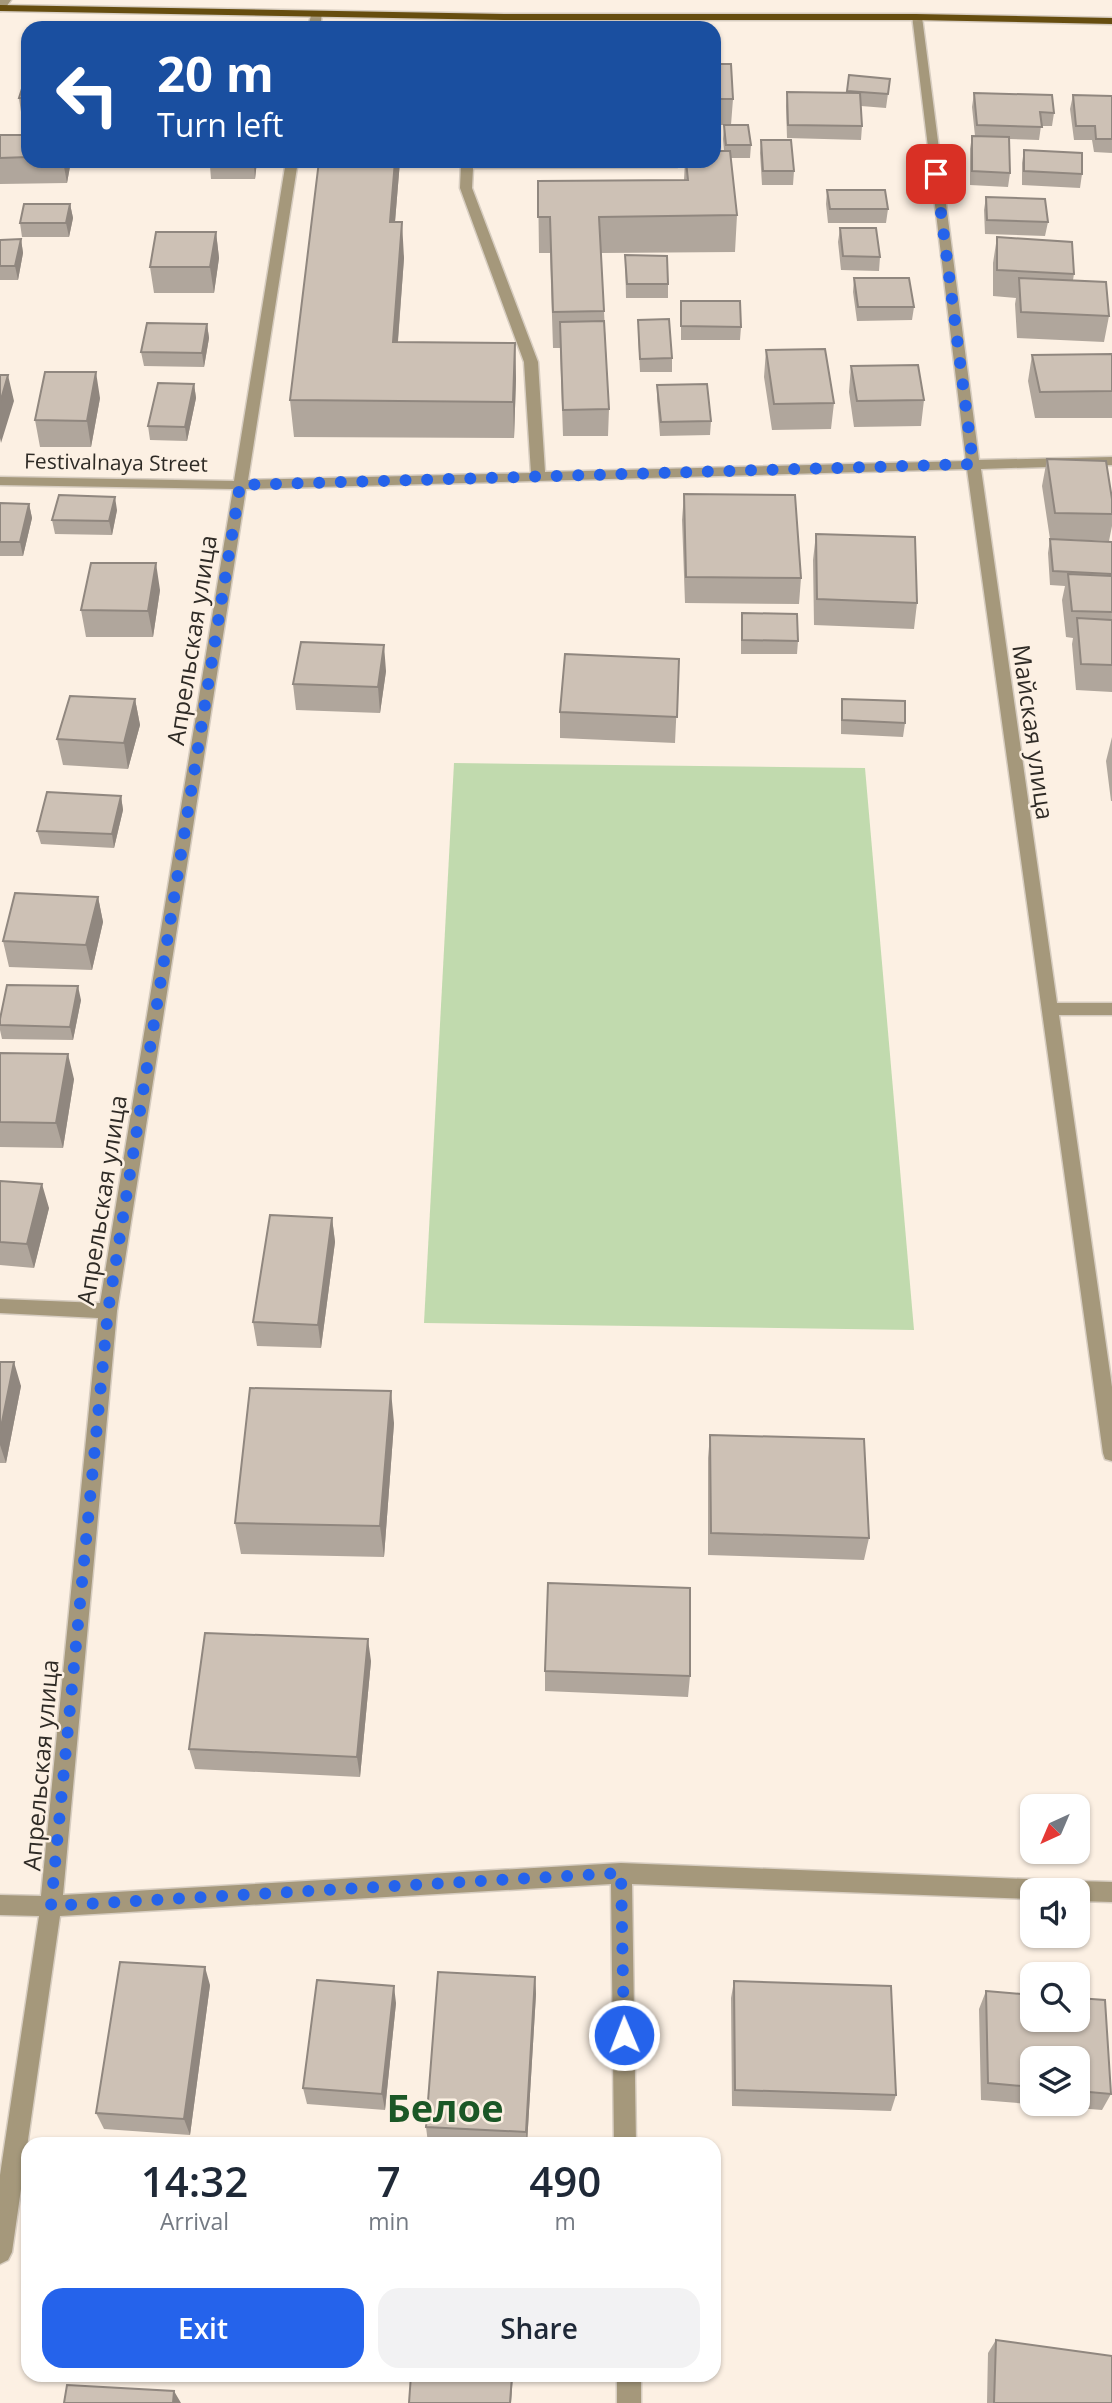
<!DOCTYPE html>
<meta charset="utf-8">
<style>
body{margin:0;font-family:"Open Sans",sans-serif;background:#f2f2f3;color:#1f2937;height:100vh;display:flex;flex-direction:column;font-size:26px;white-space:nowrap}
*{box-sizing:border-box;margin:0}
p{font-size:23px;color:#747a83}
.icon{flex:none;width:38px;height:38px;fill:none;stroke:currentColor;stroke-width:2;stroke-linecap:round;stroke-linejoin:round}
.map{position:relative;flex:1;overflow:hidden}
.drawer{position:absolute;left:21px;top:2137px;width:700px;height:245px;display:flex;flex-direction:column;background:#fff;border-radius:21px;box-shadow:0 2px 5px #0004}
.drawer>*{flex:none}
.hud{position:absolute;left:21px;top:21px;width:700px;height:147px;border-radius:21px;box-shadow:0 2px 5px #0004;background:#1a4fa0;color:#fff;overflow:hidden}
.needle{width:46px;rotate:224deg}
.controls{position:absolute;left:1020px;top:1794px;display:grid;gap:14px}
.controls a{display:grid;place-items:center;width:70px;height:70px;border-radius:14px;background:#fff;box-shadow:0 2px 5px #0004;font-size:35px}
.pin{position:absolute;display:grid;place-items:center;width:60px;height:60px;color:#fff;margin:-30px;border-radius:14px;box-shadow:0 4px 10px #0006}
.me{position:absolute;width:77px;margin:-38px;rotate:359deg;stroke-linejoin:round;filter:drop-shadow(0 0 5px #0008)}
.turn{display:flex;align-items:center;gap:24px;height:147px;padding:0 21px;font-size:32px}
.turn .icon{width:91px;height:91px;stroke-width:2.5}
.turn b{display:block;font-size:49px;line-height:60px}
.eta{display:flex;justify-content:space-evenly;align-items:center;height:119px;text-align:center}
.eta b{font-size:42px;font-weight:600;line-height:49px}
.button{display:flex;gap:14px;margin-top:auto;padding:14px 21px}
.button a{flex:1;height:80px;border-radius:21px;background:#2563eb;color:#fff;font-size:28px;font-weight:600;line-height:80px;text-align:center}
.button a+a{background:#f2f2f3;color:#1f2937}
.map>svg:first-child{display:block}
</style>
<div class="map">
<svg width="1112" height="2403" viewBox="0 0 1112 2403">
<rect width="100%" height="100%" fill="#fcf0e3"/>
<!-- green -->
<path fill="#c1daae" d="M454,763L865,768L914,1330L424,1323Z"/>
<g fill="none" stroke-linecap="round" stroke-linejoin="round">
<defs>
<path id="minor" d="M0,0H11L4,10L0,11Z
M312,11L322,13L320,28H308Z
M912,15L922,17L979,460L1112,457V465L981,469L1057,1003H1112V1015H1059L1112,1387V1461L1105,1459L1103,1453L967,469L246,489L117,1311L63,1895L621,1863L1051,1880L1058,1883L1062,1890H1032V1899L632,1884L636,2144H614L611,1884L60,1916L12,2252L8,2260L0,2264V2175L39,1916L0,1915V1895L41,1896L98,1318L0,1313V1299L100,1303L233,489L0,485V477L234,481L286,161H298L248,480L531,473L524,362L460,188L461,164L465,161L683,163L677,167L473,168L472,188L538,362L545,472L966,461Z
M1078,1881L1112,1882V1902L1078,1901V1890H1068L1071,1884Z
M617,2375H641V2403H617Z"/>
<path id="major" d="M0,5L504,14H916L1112,18V24L916,20H504L0,11Z"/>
</defs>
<!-- minor casing -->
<use href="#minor" stroke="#d7cdc1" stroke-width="3"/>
<!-- major casing -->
<use href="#major" stroke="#d7cdc1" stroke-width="3"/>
<!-- minor -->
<use href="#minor" fill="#a5987b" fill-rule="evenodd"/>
<!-- major -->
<use href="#major" fill="#664d0f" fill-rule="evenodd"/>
</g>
<!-- wall -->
<path fill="#b0a69c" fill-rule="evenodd" d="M714,64L733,99L731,125H714Z
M28,70V112H21L19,98Z
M849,75L890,79L886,108L861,106L862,126L861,140L787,138L786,106L787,92L847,93Z
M974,93L1054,113L1052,126H1041L1039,140L1009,139L1010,173L1008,187L970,185V149L972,136H975L972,107Z
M1073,95L1112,96V153L1094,152L1092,140H1074L1070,109Z
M724,125L751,145L750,158H731L737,215L735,252L601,253L609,409L608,436H563L560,348H553L550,253H539L538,181L684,180L685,161H714L724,151L723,139Z
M0,135H28V161H71L67,183L0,184Z
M761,140L794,171L793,185H762L760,153Z
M1024,150L1082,174L1080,188L1022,185V163Z
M210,161H257L255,179H211L210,166Z
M319,161H400L395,222L404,258L398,342L515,343L516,379L514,438L294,437L290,400Z
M827,190L888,209L886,223H828L826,204Z
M986,197L1048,222L1045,236L985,234L984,210Z
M70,204L73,218L69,237H22L20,223Z
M840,228L880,257L879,271L841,270L838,242Z
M216,232L219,258L214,293H154L150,267Z
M997,237L1074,274L1073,280L1109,316L1104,342L1017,338L1015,304L1016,298L993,296V263Z
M21,239L23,253L18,280H0V240Z
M625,255L668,284V298H626Z
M854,278L914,307L912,320L857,321L853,292Z
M681,301L741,327L740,340H681Z
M638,320L672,358V372H640L638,334Z
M207,324L209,338L204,367L144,366L141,352Z
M766,350L834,403L831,429L772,430L764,377Z
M1112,354V418H1035L1028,381L1032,355Z
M851,366L924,400L921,426L854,427L849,392Z
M194,384L196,398L187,441L150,440L148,426Z
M657,385L711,421L710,435L660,436L657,399Z
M100,398L91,447H40L35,420Z
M1047,459L1112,499V526L1109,541L1054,539L1112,542V692L1076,690L1072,644L1073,638L1066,637L1062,600L1065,586L1050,585L1048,553L1050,539L1042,486Z
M684,494L801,578L799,604L685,603L682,520Z
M0,503L29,504L32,518L23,556H0Z
M117,510L112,535L55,534L52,520Z
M816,534L917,603L914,629L814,625L813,560Z
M160,590L153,637H86L81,610Z
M742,613L798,641L797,654H741V627Z
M679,659L675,743L560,738V712Z
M386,671L380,713L296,710L293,684Z
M135,699L140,725L128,769L63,765L57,739Z
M842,699L905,723L903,737L841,734V712Z
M1112,737V801H1111L1106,761Z
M121,796L123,810L114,848L41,844L37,831Z
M98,897L103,922L92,970L9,967L3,941Z
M81,1000L73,1040L2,1039L0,1030V1019Z
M0,1053L74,1079L63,1148L0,1147Z
M0,1181L49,1208L34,1268L0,1265Z
M332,1218L335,1242L321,1348L257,1346L253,1322Z
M0,1362L21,1386L6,1463H0Z
M394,1423L384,1557L241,1554L235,1523Z
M710,1435L869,1538L864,1560L708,1555V1458Z
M371,1661L360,1777L195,1769L189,1749Z
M545,1671L690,1676L688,1697L545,1691Z
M535,1977L536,1994L527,2144L428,2143L426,2127Z
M734,1981L896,2095L891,2111L732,2106L731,1998Z
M210,1985L190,2135L104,2129L96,2113Z
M986,1991L1032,1995V2020H1078V1998L1105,2000L1111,2094L1102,2110L981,2100L979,2009ZM1032,2058H1078V2104H1032Z
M396,2003L385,2110L307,2104L303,2088Z
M996,2340L1112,2403H987L988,2353Z"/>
<!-- shaded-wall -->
<path fill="#90877f" d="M63,161H71L67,183Z
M254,161H257L255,179L254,166Z
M395,161H400L392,258L390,222Z
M70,204L73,218L69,237L66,223Z
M402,222L404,258L395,378L393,342Z
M216,232L219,258L214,293L210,267Z
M21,239L23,253L18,280L15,266Z
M207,324L209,338L204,367L202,353Z
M515,343L516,379L514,438L513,402Z
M96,372L100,398L91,447L87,421Z
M8,375L14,401L1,443L0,438V403Z
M194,384L196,398L187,441L185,427Z
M115,497L117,510L112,535L109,521Z
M29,504L32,518L23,556L20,542Z
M156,563L160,590L153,637L148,611Z
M384,645L386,671L380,713L378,687Z
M135,699L140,725L128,769L124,743Z
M121,796L123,810L114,848L112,834Z
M98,897L103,922L92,970L86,945Z
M78,986L81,1000L73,1040L70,1027Z
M68,1054L74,1079L63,1148L56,1123Z
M42,1184L49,1208L34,1268L27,1244Z
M332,1218L335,1242L321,1348L318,1325Z
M14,1362L21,1386L6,1463L0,1445V1432Z
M391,1391L394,1423L384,1557L380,1526Z
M368,1639L371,1661L360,1777L357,1757Z
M205,1967L210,1985L190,2135L184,2119Z
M535,1977L536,1994L527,2144L526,2132Z
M394,1986L396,2003L385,2110L382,2094Z
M512,2375H513L511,2403H510Z
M174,2391L181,2403H173Z"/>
<!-- building -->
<path fill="#cdc1b5" stroke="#90877f" stroke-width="2" d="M714,64H731L733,99H714Z
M28,70V98H19Z
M849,75L890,79L888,94L847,91Z
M787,92L860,93L862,126L788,125Z
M974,93L1052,95L1054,113L1040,112L1042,127L977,125Z
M1073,95L1112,96V139H1096L1095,126H1076Z
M724,125H748L751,145H726Z
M0,135H28V157L0,158Z
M972,136L1009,137L1010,173L972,171Z
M761,140H791L794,171H763Z
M1024,150L1082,153V174L1024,171Z
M714,151H730L737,215L599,217L604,311L553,312L550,217H538V181L688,180L686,161H714Z
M210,161H254V166H210Z
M319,161H395L390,222H402L393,342L515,343L513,402L290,400Z
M827,190H885L888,209H830Z
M986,197L1045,199L1048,222L987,220Z
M24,204H70L66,223H20Z
M840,228H876L880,257L843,256Z
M156,232H216L210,267H150Z
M997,237L1072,242L1074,274L997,270Z
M21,239L15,266H0V240Z
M625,255L667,256L668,284H627Z
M854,278H909L914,307H858Z
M1019,278L1106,282L1109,316L1021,312Z
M681,301H740L741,327L681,326Z
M669,319L672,358L640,359L638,320Z
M604,321L609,409L563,410L560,322Z
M147,323L207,324L202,353L141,352Z
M825,349L834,403L774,404L766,350Z
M1112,354V391L1040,392L1032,355Z
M918,365L924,400L857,401L851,366Z
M45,372H96L87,421L35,420Z
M0,375H8L0,403Z
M158,383L194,384L185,427L148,426Z
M707,384L711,421L661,422L657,385Z
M1047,459L1106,461L1112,499V514L1055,513Z
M684,494L795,495L801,578L686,577Z
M59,495L115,497L109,521L52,520Z
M0,503L29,504L20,542H0Z
M816,534L915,537L917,603L817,599Z
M1050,539L1112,542V574L1053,571Z
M91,563H156L148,611L81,610Z
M1068,574L1112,576V612L1072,611Z
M742,613L797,614L798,641L742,640Z
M1077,618L1112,620V665L1081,664Z
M301,642L384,645L378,687L293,684Z
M565,654L679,659L677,717L560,712Z
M70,696L135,699L124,743L57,739Z
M842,699L905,701V723L842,720Z
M47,792L121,796L112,834L37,831Z
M15,893L98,897L86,945L3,941Z
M7,985L78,986L70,1027L0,1025V1019Z
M0,1053L68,1054L56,1123L0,1122Z
M0,1181L42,1184L27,1244L0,1242Z
M270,1215L332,1218L318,1325L253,1322Z
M0,1362H14L0,1432Z
M250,1388L391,1391L380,1526L235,1523Z
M710,1435L864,1439L869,1538L711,1533Z
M548,1583L690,1588V1676L545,1671Z
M205,1633L368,1639L357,1757L189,1749Z
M120,1962L205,1967L184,2119L96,2113Z
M438,1972L535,1977L526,2132L426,2127Z
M317,1980L394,1986L382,2094L303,2088Z
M734,1981L891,1986L896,2095L735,2090Z
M986,1991L1032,1995V2020H1078V1998L1105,2000L1111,2094L1078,2091V2058H1032V2087L988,2083Z
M996,2340L1112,2356V2403H994Z
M411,2375H512L510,2403H409Z
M67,2385L174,2391L173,2403H64Z"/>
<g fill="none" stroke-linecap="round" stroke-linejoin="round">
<!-- route -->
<path stroke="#2563eb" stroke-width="12" stroke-dasharray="0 21.6" d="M624,2035L621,1873L51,1906L108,1311L240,485L973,464L936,174"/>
</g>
<g text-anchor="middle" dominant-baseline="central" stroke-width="5" stroke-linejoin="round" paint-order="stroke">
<!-- far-street labels -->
<g font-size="21" fill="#2f2b26" stroke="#fcf0e3">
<text transform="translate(116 462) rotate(1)">Festivalnaya Street</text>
</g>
<!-- street labels -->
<g font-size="24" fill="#2f2b26" stroke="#fcf0e3">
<text transform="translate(191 640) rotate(-81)">Апрельская улица</text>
<text transform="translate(1034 732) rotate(82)">Майская улица</text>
<text transform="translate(101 1200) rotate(-81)">Апрельская улица</text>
<text transform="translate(40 1765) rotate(-85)">Апрельская улица</text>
</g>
<!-- near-district labels -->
<g font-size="38" font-weight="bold" fill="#1b5726" stroke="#fcf0e3">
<text x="445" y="2107">Белое</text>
</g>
</g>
</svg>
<div class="controls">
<a><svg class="needle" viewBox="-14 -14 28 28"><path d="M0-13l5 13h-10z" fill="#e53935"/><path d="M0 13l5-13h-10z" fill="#747a83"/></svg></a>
<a><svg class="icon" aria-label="sound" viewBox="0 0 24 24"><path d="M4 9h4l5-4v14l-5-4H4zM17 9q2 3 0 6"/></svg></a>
<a><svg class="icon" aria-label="search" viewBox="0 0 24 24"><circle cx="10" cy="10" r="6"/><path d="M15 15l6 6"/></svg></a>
<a><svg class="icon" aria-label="layers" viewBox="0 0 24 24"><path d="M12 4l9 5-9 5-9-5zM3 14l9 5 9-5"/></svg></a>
</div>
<div class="pin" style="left:936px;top:174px;background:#d93025"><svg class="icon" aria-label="arrive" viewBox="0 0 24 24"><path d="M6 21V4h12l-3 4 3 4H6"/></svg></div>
<svg class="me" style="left:624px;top:2035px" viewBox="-20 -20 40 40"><circle r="17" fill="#2563eb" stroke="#fff" stroke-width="3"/><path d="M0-11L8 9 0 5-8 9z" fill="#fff"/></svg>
<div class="hud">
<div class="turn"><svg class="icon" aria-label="left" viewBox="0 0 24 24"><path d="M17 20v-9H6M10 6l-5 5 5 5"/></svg><div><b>20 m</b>Turn left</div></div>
</div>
<section class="drawer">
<div class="eta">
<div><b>14:32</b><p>Arrival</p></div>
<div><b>7</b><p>min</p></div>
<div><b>490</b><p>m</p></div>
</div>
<div class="button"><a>Exit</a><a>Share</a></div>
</section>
</div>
